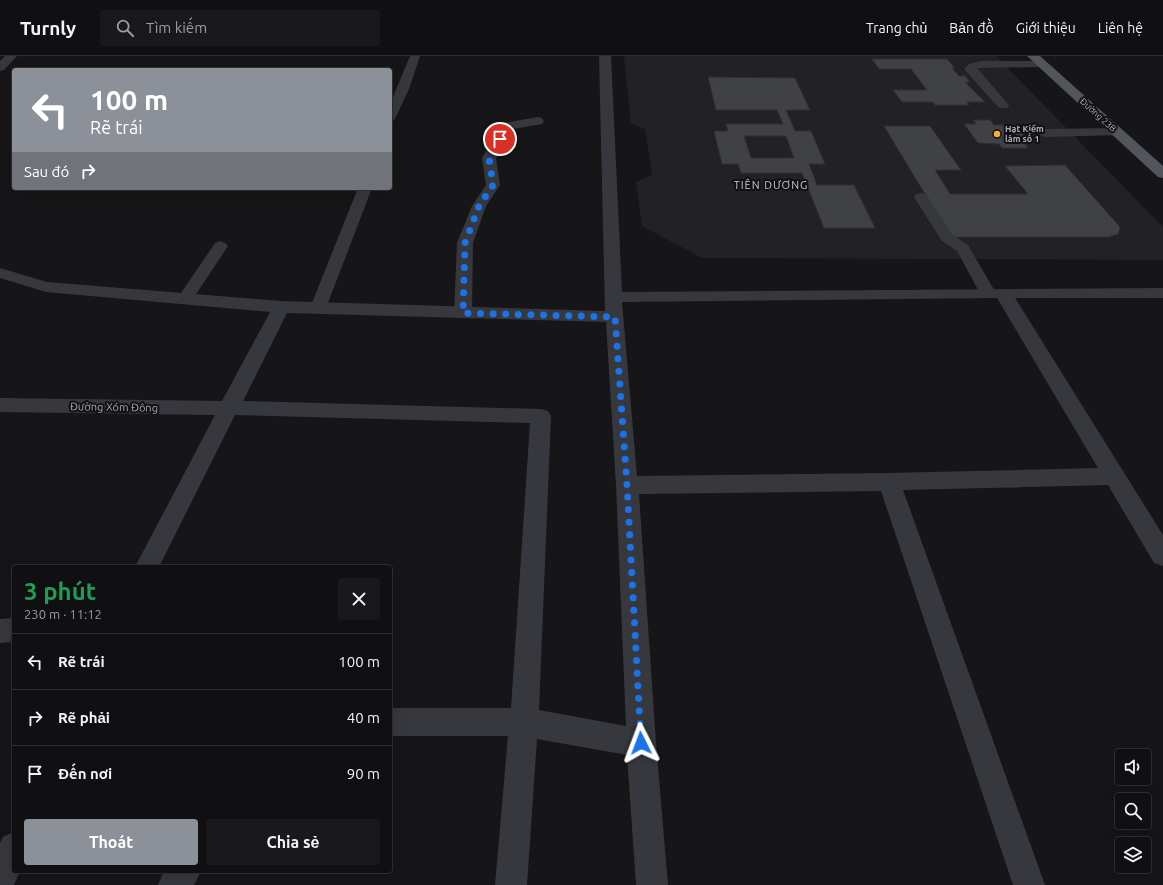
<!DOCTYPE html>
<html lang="vi">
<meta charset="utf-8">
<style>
body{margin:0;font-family:Ubuntu,sans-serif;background:#19191b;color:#f1f3f6;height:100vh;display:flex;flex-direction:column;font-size:15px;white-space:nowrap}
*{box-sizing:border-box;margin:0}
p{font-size:13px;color:#9c9d9f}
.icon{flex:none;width:22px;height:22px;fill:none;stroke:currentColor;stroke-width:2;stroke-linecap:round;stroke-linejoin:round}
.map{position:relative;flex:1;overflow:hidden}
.sheet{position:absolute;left:12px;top:509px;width:380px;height:308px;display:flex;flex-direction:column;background:#101012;border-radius:4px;box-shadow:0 4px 16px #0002,0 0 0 1px #303032}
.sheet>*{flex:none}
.top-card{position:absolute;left:12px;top:12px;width:380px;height:122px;border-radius:4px;box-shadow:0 4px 16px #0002,0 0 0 1px #303032;background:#8c9099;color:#fff;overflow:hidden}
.tools{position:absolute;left:1115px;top:693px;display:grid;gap:8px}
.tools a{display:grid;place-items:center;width:36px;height:36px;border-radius:4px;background:#101012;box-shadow:0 4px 16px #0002,0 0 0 1px #303032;font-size:20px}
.pin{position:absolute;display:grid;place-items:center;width:34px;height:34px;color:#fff;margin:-17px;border:2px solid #fff;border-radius:50%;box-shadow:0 1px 4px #0007}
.me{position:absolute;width:44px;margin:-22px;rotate:357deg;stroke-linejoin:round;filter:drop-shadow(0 0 3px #0008)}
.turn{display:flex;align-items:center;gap:14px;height:84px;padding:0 12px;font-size:18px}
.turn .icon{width:52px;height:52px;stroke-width:2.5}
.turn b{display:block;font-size:28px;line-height:34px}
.then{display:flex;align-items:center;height:38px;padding:0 12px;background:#0003;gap:8px;font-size:15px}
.round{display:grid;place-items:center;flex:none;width:42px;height:42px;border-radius:4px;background:#19191b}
.head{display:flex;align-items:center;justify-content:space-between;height:68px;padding:0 12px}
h1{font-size:24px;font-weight:700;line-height:30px;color:#1e9e55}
.cta{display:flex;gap:8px;margin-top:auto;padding:8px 12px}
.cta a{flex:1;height:46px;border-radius:4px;background:#8c9099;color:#fff;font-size:16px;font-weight:700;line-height:46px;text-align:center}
.cta a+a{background:#19191b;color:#f1f3f6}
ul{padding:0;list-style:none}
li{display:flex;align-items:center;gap:12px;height:56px;padding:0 12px;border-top:1px solid #303032}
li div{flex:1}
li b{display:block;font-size:15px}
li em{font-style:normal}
header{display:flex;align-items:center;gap:24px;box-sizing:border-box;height:56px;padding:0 20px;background:#101012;border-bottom:1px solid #303032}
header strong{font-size:19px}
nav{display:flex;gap:22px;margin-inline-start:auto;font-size:14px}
.search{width:280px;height:36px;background:#19191b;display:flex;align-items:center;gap:10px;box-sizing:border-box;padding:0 14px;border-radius:4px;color:#9c9d9f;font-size:15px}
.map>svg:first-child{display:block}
</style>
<header>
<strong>Turnly</strong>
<div class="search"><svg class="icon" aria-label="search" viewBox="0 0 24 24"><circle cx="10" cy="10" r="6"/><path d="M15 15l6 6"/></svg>Tìm kiếm</div>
<nav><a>Trang chủ</a><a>Bản đồ</a><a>Giới thiệu</a><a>Liên hệ</a></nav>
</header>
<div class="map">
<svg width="1163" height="829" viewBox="0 0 1163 829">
<rect width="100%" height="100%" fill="#161618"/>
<!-- built -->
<path fill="#222225" d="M624,0H996L1163,171V204L702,202L642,170L636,126L652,119L645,73L631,67Z"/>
<!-- building -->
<path fill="#404145" stroke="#303034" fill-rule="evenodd" d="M872,3H947L955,12H952L959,20H965L970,26H965L985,46H967L969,49H935L933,46H902L893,34H927L911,13H879Z
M708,21L795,22L810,54H786L795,75H811L825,108H809L817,129H854L875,172H824L802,117H741L738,108H722L714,75H728L726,68H783L777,54H716ZM744,80H786L794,102H751Z
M973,64H990L994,69H1016L1031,88H1025L1028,92H1002L999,88L978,87L964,68H976Z
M884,70H930L961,114H935L950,138H1028L1005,110L1065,109L1120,171L1118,178L1108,181H951Z"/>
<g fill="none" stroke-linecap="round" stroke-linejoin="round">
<!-- service -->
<path fill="#37383d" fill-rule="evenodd" d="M410,0H420L409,33L396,61L394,64L390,65V48Z
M980,5H1042L1047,8L1042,11L977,12L1009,49L1007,52H999L964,13L969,8Z
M538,61L542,62L544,65L542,68L513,73L496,102L500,129L486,150L473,187L472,257L469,261L463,262L457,261L454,257L457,187L472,150L486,129L482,102L504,67Z
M1117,72L1121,73L1123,76L1121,79L1045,81L1041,80L1039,77L1041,74L1045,73Z
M358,132H372L326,252L324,256L318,257L312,256L310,252Z
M921,137L926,138L953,179L968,189L996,237L994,241L988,242L982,241L957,195L942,185L914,141L916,138Z
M220,185L225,187L228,190L193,243L191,247L185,248L179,247L177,243L215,187Z"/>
<!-- minor -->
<path fill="#37383d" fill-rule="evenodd" d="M5,0H17L4,14L0,15V5Z
M599,0H611L622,236L1163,232V242H1015L1163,479V510L1154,507L1108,429L903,434L1045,829H1013L881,435L639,438L656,687L668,829H636L627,699L537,683L527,829H495L508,680H390V652H511L530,367L235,359L159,511H135L215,359L0,356V342L222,345L270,256L46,236L0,222V212L47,226L281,245L605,255ZM997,242L1098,412L889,417L637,420L622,246ZM287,257L606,266L616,429L626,670L539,654L551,360L548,355L541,353L243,345Z
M14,562V586L0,587V563Z
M14,776V815H20L14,829H0V787L3,781Z
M164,815H201L194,829H158Z"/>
<!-- primary -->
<path fill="#53555c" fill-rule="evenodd" d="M1027,0H1040L1163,110V122L1158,121Z"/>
</g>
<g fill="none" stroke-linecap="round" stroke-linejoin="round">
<!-- route -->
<path stroke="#1a73e8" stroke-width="7" stroke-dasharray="0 12.6" d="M500,83L489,102L493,129L479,150L465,187L463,257L615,261L627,429L641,687"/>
</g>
<!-- markers -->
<circle fill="#f2b134" stroke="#111113" stroke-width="1.5" cx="997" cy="78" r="4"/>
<g text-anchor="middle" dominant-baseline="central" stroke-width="4" stroke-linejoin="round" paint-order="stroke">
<!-- far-street labels -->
<g font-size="9" fill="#a8adb8" stroke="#111113">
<text transform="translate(1098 59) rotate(42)">Đường 23B</text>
</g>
<!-- far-poi labels -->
<g font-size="9" font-weight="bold" fill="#a8adb8" stroke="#111113" text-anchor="start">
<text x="1005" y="73">Hạt Kiểm<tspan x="1005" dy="10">lâm số 1</tspan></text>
</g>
<!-- far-quarter labels -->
<g font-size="11" letter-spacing="1" fill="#c9ccd4" stroke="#111113">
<text x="771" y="129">TIÊN DƯƠNG</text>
</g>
<!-- street labels -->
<g font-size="11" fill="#a8adb8" stroke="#111113">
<text transform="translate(114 351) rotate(1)">Đường Xóm Đông</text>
</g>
</g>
</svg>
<div class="tools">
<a><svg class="icon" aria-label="sound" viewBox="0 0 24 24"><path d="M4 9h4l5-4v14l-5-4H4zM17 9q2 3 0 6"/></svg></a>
<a><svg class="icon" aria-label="search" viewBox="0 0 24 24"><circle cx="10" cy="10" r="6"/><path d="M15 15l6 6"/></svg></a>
<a><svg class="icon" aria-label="layers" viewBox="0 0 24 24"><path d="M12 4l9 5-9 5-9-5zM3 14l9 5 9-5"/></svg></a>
</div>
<div class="pin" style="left:500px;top:83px;background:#d93025"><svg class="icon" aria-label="arrive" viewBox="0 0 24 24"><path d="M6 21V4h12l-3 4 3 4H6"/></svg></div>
<svg class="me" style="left:641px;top:687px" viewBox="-20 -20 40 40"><path d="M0-17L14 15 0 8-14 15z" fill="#1a73e8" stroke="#fff" stroke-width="4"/></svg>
<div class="top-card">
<div class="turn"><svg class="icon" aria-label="left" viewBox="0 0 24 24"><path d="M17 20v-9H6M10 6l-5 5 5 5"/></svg><div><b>100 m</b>Rẽ trái</div></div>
<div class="then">Sau đó<svg class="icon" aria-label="right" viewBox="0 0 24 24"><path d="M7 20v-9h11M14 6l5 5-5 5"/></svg></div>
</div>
<section class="sheet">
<div class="head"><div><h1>3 phút</h1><p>230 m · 11:12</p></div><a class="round"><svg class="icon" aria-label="close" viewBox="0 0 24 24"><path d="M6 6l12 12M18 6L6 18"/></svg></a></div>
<ul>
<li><svg class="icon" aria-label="left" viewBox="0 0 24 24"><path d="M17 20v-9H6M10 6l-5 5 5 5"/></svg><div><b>Rẽ trái</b></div><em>100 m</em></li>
<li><svg class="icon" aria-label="right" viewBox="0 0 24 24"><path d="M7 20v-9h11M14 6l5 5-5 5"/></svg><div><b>Rẽ phải</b></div><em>40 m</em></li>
<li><svg class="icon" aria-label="arrive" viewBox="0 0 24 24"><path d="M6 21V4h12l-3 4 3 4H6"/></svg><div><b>Đến nơi</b></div><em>90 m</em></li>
</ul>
<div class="cta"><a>Thoát</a><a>Chia sẻ</a></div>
</section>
</div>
